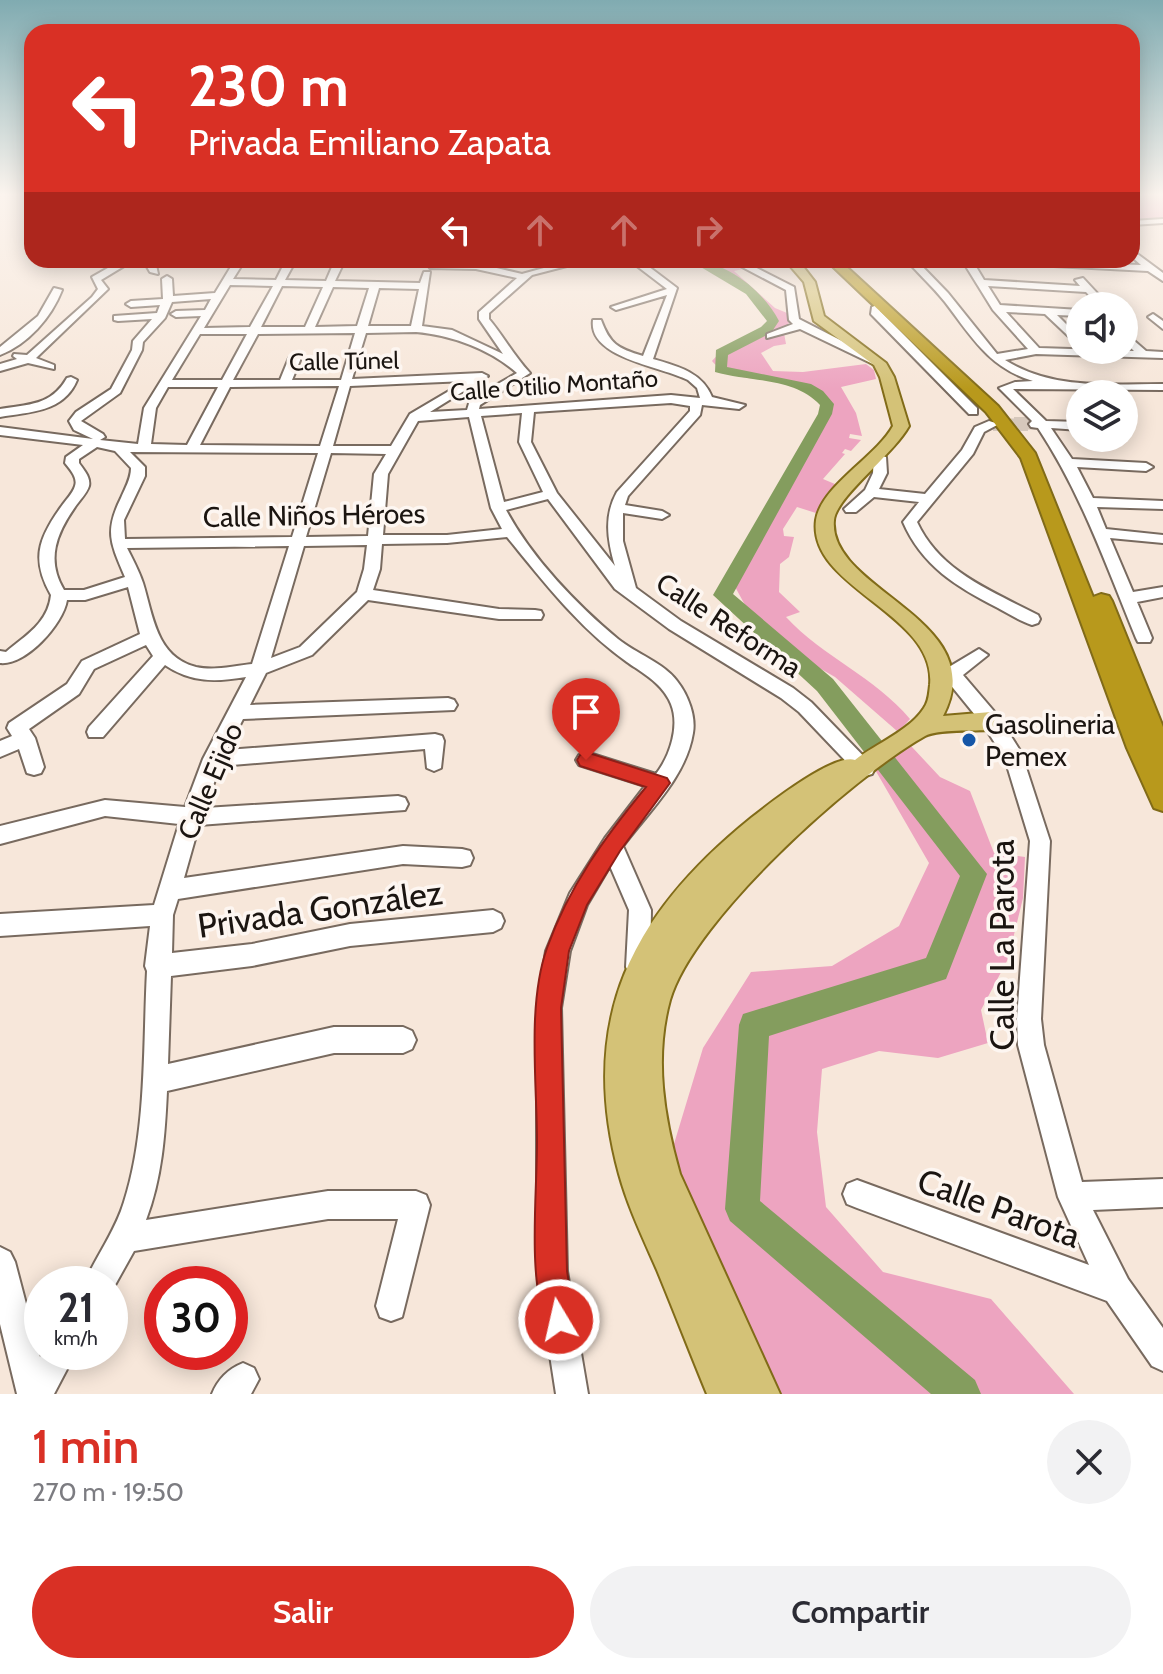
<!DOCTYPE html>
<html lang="es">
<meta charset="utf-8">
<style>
body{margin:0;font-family:Cabin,sans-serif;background:#f2f2f3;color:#2b2b33;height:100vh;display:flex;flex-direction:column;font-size:30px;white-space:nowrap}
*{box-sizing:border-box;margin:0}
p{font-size:26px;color:#7c7c81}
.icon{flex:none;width:44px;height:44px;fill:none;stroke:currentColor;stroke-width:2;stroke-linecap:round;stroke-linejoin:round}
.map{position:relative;height:1394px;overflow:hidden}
.side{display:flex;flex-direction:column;background:#fff;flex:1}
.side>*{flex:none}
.top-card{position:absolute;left:24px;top:24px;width:1116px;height:244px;border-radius:24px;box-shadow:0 4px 20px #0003;background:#d93025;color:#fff;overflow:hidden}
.tools{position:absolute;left:1066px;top:292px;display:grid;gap:16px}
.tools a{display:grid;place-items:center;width:72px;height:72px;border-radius:50%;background:#fff;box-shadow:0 4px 20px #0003;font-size:40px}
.speed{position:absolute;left:24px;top:1266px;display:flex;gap:16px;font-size:40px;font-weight:700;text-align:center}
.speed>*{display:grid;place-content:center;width:104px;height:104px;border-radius:50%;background:#fff;box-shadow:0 4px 20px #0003;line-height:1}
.speed small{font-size:20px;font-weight:400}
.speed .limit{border:12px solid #d22;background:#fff;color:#111}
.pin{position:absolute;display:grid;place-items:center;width:68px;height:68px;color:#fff;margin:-82px -34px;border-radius:50% 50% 50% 0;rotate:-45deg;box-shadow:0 0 8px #0007}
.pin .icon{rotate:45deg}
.me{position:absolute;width:88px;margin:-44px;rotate:351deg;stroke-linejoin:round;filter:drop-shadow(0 0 6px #0008)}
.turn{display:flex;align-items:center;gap:28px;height:168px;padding:0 32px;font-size:36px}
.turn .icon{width:104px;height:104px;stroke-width:2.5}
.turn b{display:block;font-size:56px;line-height:68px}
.lanes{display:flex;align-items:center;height:76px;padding:0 32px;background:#0003;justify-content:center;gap:40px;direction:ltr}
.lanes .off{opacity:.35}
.round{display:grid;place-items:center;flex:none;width:84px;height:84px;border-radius:42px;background:#f2f2f3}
.head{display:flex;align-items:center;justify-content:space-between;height:136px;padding:0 32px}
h1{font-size:48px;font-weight:600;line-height:60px;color:#d93025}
.action{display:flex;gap:16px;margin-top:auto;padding:16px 32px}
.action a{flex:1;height:92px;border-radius:48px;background:#d93025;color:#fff;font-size:32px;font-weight:600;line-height:92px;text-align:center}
.action a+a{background:#f2f2f3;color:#2b2b33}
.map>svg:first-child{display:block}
</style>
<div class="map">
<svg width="1163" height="1394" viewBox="0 0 1163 1394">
<rect width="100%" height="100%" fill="#f7e7da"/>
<!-- forest -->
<path fill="#eda4c0" d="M1132,194H1163V218L1135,219L1132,214Z
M706,260L743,269L734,271L775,308L787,313L790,320L784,333L786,344L774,346L761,353L773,371L803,372L866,364L874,370L876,379L841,387L856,413L862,436L850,434L849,438L861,440L851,451L845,449L842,453L845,454L823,479L842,487L819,514L797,507L783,529L784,536L794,537L789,557L780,564L779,592L800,612L786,617C823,657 875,677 910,719L898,732L940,777L970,791L994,853L1025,857L1023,898L1008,959L981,1010L988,1043L938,1058L879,1051L822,1069L817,1132L826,1207L883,1272L991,1299L1074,1394H760L664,1177L703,1048L751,972L832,966L899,926L929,863L870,761L897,731L835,677L786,649L751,616L733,583L738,557L796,474L828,418V409C803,362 740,395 712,361C727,342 755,343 771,326C771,296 730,272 706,260Z"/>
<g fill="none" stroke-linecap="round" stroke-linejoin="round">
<!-- river -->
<path fill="#849d5e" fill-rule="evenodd" d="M689,260C725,260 763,290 779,321L771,333L728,355L727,367L811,384L823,391L834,404L832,414L733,594L833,679L987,874L946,979L769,1036L760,1201L975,1380L981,1394H931L730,1221L725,1209L739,1025L743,1014L926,958L960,876L817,691L713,595L818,414L820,405C794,377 749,382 715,372L716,350L761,327L767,321L746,294Z"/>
<!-- minor-tunnel-far1 -->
<path stroke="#d6c8bc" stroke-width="11" stroke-dasharray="11 5" stroke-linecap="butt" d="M993,424H1035"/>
<!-- minor-tunnel -->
<path stroke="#d6c8bc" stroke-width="14" stroke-dasharray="14 7" stroke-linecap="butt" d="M993,424H1035"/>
<defs>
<path id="minor" d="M1163,219V223L1132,225V221Z
M1132,250L1163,273V281L1148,271L997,263L992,260L1141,265L1132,257Z
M122,260H134L101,280L108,289L36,358L54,365V369L28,363L0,371V364L17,359L13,356L14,354L27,355L92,297L98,289L92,277Z
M150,260H160L156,265L158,274L150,272L146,265Z
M235,260H245L233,279L276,280L286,260H296L285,280L326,281L335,260H345L335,281L420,283L424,272H430L422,326L452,330L503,354L479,319V312L517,278L476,269L430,268L427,263H476L522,274L573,260H590L532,275L489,313V319C504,337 514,356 530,373L480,405L479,409L671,395L700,398L697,388L688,380C661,366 588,358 593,320H601C610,344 617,348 643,356L667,295L616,310L611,307L667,289L629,260H640L677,288L653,359C677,366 702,372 712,397L745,405L739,409L702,405L700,415L628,496L625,505L662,511L669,515L662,519L623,513V541L636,588L681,621L793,688L811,702L875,768L872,774L865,776L858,774L799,712L781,698L669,629L615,589L548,499L506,510C532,558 576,604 618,639C635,653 664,663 677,681C688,695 696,716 693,733C686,777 649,811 623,846L651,910L650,967L646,975L638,978L630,975L626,967L629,910L610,866L587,905L570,951L561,1008L567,1271L588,1394H556L537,1271V1008L546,951L570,893L605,838L645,786L579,765L576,760L579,755L586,752L656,774C670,756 680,726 671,704C663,684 644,674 627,662C579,628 544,582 507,537L447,543L382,544L380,569L373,590L499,609L535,610L541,611L543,615L541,619H499L368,600L312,655L266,673L250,705L448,698L454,700L457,705L454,710L243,719L227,750L435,734L442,736L444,741L441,768L434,771L427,768L425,749L220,766L205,808L398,796L405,798L408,804L405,810L199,825L184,878L403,846L462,849L470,851L473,858L470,865L462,867L403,864L178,899L173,915L172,953L252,944L350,924L493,910L501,914L504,921L501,928L493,932L350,946L252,966L171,976L168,1064L334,1027H403L412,1031L416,1040L412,1049L403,1053H334L167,1091C165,1135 162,1178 146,1220L328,1191H416L426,1195L430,1205L402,1317L391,1321L380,1317L376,1306L398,1219H328L134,1251L110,1294V1284H84C96,1256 115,1232 124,1202C147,1131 143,1045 147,971L145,966L150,926L0,936V914L154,905L179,824L105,816L0,844V826L105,800L185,807L203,759L246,677C215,682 192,683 165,665L103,737H89L87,732L89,727L153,656L146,645L94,669L79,694L29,729L35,738L44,767L41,773L34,775L27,773L19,749L0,757V741L12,736L7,728L9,723L67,684L82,661L140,634L128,587L85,600H67C63,625 25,666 0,663V651L6,652C26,635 48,623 51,595C31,560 38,539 61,507C65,501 73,493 75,486C78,478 70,469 65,463L66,457L83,445L0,435V427L93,439L74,430L69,421L76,412L111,389L132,350L133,341L152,319L118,321L114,320V316L157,313L160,305L131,307L126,304L131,301L163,299L162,279L167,276L172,279L173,296L215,293ZM230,285L273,286L250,327L204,328ZM282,286L323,287L305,327H261ZM333,287L369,288L357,326L315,327ZM379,288L419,289L411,326H368ZM211,299L205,310L176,311L171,314L176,317L201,316L144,408L138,444L100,440L105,437L103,434L81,421L120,393L142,350L143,342L165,318L172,302ZM416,332C451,335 490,349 517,373L470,400L467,410L430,412L488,376L482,373L352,379L366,333ZM355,333L341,380H292L301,358L295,355L289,358L280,380H233L258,334ZM200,334H247L222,380H172ZM466,381L410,414L391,446H333L350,386ZM339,386L320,446L200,445L230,387ZM168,387H218L187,445L151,444L156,408ZM671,403L690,406V411L617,492C604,515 607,539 615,566L557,493L531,442L534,412ZM522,413L519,442L543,492L504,502L481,416ZM469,417L491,508L502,529L447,535H383L388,474L418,421ZM97,447L115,451L131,468C131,479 125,488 121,498C104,532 111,544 125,577L84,590H64C46,560 56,534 75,507C79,501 87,493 89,486C91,477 83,469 79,463V459ZM130,452L318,453L292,537L125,539L124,520L145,476V467ZM331,453L386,454L374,474L368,536L306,537ZM367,545L364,569L357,592L300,647L271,658L304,546ZM289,546L252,664C234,666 214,671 196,667C156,657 153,615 143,583C139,571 133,560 127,548Z
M729,260H741L794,287L799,319L885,363L875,365L800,329L767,338V334L793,324L789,320L786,290Z
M906,260H916L948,293L997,354L1028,349L993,310L962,260H972L984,280L1080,286L1075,280L1083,278L1109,306H1099L1086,292L988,286L1000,305L1080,310V316L1057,315L1080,338V347L1045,314L1006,312L1039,348L1134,351L1124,341V332L1146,351L1163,352V358L1036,354L1005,360C1052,390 1110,384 1163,384V390L1013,389L1046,421L1080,422V430L1051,428L1072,459L1146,463L1153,467L1146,471L1077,467L1093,498L1163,501V509L1097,507L1106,529L1163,535V543L1110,538L1133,592L1163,587V597L1137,602L1152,638L1150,642H1138L1136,638C1106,565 1081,493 1038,428L1031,427L1029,424L1032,421L999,388L1015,382L1033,381C989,368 971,336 945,302C933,287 919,274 906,260Z
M54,288L62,290C51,318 28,344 0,355V347L38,316Z
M882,303L887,306L880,311L977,408V414H969L871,314L872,307Z
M1153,314L1163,321V329L1148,317Z
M71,377L77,380C64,412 30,412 0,417V409C29,404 51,406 67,378Z
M989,421L999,424L984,432L973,454L917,522C940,572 992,591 1038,615L1040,619L1038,623L1032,625C1020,621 1009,614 998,608C957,587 922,566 903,522L919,502L874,497L856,512H846L844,509L865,490L873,473L874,454L886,457L887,473L879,489L925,494L962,450L975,427Z
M979,649L988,655L963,675L998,716L1021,752L1050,841L1041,1019L1044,1045L1082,1182L1163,1179V1207L1093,1210L1128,1279L1163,1328V1371L1152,1366L1107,1301L857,1208L847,1204L843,1194L847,1184L857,1180L1089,1265L1058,1197L1018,1045L1017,1019L1030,841L1005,759L984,726L949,683L933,671L942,665L949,667Z
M0,1247L10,1252L15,1262L40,1357L42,1352H76L54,1394H17L0,1324Z
M243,1363L254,1368L259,1379L251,1394H212C218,1379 228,1369 243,1363Z"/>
<path id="major" d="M785,260H798L815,282L824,316L886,363L894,377L909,426C893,455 836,497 834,520C827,591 994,619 943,716L991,712L999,715L1002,721L999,727L991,730C975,731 937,729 925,736C852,777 693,920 670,1000C654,1058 664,1118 680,1174L780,1394H707C690,1353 674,1311 657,1270C643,1238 628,1207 619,1174C577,1019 632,914 751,818C770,803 834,753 855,760C877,743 909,731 924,708C929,701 929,693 930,685C937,613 807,588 816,520C821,486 876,457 893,426L880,377L874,365L814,321L804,282Z"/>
<path id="highway" d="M826,260H839L998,406L1035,453L1093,597L1101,594L1109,596L1112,601L1163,727V811L1154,808L1127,748L1021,458L986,412Z"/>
</defs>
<!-- minor casing -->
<use href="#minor" stroke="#786a5f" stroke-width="4"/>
<!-- major casing -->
<use href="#major" stroke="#816b18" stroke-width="4"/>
<!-- highway casing -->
<use href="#highway" stroke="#816b18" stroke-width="4"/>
<!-- minor -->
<use href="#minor" fill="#fff" fill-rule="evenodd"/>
<!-- major -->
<use href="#major" fill="#d4c277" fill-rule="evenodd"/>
<!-- highway -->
<use href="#highway" fill="#b8991c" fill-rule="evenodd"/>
</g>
<!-- sky -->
<linearGradient id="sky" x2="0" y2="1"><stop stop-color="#80abb1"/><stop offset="0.5" stop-color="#fbf4ee"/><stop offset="1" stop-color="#fbf4ee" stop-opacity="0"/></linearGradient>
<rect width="1163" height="389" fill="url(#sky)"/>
<!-- route -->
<path fill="#d93025" stroke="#8d1f18" stroke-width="2" d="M586,752L667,778L670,783L620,851L587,905L569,951L561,1008L567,1271L575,1320L570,1331L559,1335L548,1331C527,1279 537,1198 537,1142C537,1083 527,1004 547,948C569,886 605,837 646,787L580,766L577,760L580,755Z"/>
<!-- markers -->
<circle fill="#1657a8" stroke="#fdf6f1" stroke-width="3" cx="969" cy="740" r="8"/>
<g text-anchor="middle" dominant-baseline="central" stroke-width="7" stroke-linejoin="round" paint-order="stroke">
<!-- far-street labels -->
<g font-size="24" fill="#1b1511" stroke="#fdf6f1">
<text transform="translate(344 361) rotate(-1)">Calle Túnel</text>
<text transform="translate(554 385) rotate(-4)">Calle Otilio Montaño</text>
</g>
<!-- street labels -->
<g font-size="28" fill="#1b1511" stroke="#fdf6f1">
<text transform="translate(314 515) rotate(-1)">Calle Niños Héroes</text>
<text transform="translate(729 625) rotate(33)">Calle Reforma</text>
<text transform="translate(210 781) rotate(-67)">Calle Ejido</text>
</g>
<!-- poi labels -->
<g font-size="28" fill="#1b1511" stroke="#fdf6f1" text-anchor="start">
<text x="985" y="724">Gasolineria<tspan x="985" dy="32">Pemex</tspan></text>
</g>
<!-- near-street labels -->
<g font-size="34" fill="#1b1511" stroke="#fdf6f1">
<text transform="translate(320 909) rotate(-8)">Privada González</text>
<text transform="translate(1002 945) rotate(-90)">Calle La Parota</text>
<text transform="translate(999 1208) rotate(20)">Calle Parota</text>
</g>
</g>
</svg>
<div class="tools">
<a><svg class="icon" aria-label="sound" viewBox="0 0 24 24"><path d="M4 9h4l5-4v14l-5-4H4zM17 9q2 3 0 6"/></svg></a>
<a><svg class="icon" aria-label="layers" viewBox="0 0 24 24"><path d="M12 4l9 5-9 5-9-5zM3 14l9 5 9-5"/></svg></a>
</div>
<div class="speed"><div>21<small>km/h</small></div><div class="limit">30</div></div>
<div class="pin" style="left:586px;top:760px;background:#d93025"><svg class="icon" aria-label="arrive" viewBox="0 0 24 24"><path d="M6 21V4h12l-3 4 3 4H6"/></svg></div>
<svg class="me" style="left:559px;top:1320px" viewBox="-20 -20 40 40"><circle r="17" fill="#d93025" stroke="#fff" stroke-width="3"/><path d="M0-11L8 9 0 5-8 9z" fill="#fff"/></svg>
<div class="top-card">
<div class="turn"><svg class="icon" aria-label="left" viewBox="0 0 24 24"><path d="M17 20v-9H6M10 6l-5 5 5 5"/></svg><div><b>230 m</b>Privada Emiliano Zapata</div></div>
<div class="lanes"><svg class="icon" aria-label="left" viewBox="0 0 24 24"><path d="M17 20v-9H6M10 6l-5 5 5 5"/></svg><svg class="icon off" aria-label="ahead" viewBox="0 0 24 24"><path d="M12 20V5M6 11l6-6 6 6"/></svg><svg class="icon off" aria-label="ahead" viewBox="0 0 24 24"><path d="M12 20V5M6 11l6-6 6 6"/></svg><svg class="icon off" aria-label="right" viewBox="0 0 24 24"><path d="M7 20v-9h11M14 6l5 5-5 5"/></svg></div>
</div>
</div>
<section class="side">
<div class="head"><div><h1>1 min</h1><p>270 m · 19:50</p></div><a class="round"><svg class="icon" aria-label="close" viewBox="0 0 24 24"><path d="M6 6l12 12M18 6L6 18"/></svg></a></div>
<div class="action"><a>Salir</a><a>Compartir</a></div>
</section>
